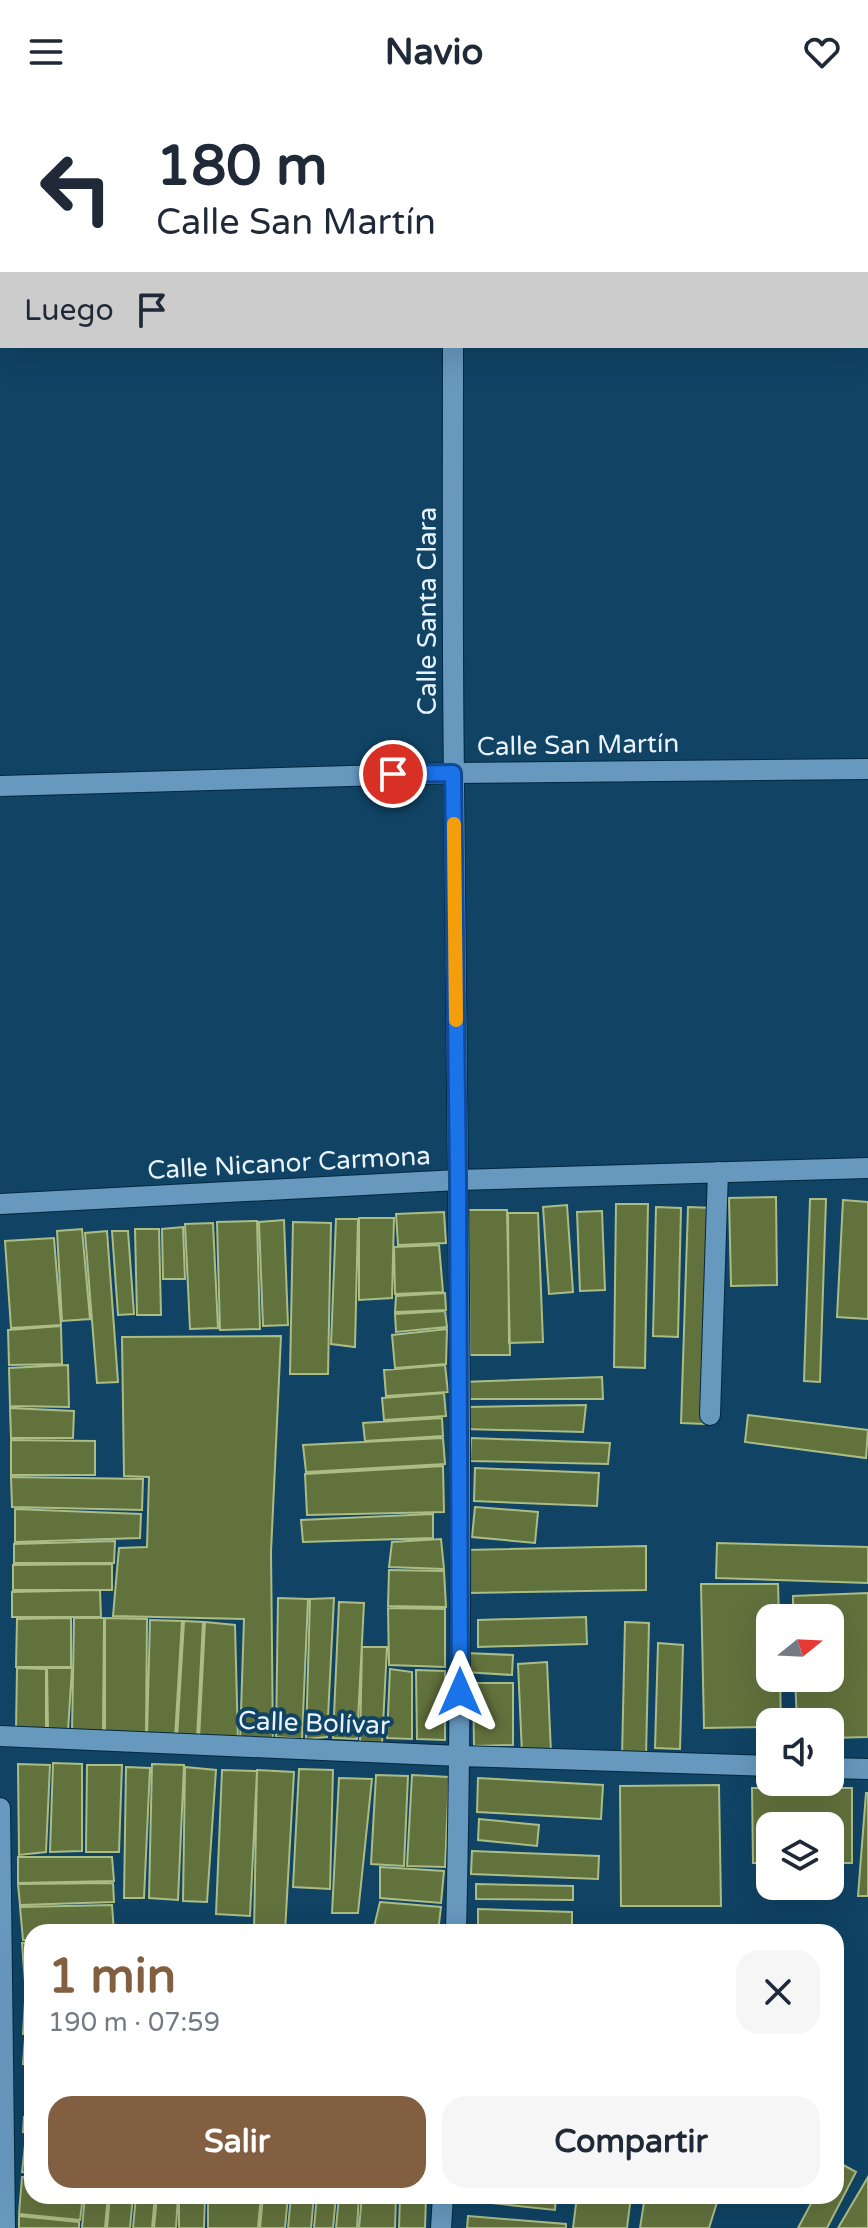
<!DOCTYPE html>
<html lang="es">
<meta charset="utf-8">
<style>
body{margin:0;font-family:"Varela Round",sans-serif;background:#f6f6f7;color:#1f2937;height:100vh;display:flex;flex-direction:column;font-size:30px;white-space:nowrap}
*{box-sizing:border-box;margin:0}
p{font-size:26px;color:#747a83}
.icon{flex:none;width:44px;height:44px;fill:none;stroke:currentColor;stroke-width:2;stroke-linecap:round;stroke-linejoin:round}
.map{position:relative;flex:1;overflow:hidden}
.drawer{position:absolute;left:24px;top:1820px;width:820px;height:280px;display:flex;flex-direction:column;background:#fff;border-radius:24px;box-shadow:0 8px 32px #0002}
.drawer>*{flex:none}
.guide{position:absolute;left:0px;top:0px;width:868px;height:244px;box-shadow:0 8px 32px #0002;background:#fff;color:#1f2937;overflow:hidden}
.needle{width:52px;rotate:72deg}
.buttons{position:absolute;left:756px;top:1500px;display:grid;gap:16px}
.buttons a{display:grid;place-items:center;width:88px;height:88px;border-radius:16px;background:#fff;box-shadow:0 8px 32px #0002;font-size:40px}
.pin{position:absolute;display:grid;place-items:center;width:68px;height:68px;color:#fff;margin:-34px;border:4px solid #fff;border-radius:50%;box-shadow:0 2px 8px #0007}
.me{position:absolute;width:88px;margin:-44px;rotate:0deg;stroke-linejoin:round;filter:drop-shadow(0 0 6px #0008)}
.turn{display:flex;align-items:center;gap:28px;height:168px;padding:0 24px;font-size:36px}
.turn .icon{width:104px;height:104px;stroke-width:2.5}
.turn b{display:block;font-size:56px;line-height:68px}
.then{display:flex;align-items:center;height:76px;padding:0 24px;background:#0003;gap:16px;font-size:30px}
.round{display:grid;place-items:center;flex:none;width:84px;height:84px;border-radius:24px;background:#f6f6f7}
.headline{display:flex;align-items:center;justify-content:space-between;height:136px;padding:0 24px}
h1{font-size:48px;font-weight:700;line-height:60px;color:#815f40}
.button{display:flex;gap:16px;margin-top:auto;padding:16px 24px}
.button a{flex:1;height:92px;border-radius:24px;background:#815f40;color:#fff;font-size:32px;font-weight:700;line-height:92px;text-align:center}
.button a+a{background:#f6f6f7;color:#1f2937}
header{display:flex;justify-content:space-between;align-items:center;height:104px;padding:0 24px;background:#fff;font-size:36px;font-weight:700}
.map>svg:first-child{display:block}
</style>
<header><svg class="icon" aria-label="menu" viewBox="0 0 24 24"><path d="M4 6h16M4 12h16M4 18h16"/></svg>Navio<svg class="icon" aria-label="heart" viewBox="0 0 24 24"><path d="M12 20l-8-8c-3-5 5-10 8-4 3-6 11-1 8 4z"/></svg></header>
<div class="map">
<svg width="868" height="2124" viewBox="0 0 868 2124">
<rect width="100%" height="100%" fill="#104364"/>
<!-- building -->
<path fill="#62723d" stroke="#abbd85" stroke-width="2" d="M776,1093L777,1181L731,1182L729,1094Z
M810,1095H826L820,1278L804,1277Z
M843,1096L868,1098V1215L837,1213Z
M616,1100H648L645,1264L614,1263Z
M567,1101L573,1188L549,1190L543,1103Z
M656,1103L681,1104L678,1233L653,1232Z
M688,1103L712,1104L705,1320L681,1319Z
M468,1106H507L510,1251H470Z
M602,1107L605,1186L580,1187L577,1108Z
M444,1108L446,1139L398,1141L396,1110Z
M508,1109H538L543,1238L509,1239Z
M359,1114H394L392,1194L359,1196Z
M336,1115H358L355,1243L331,1240Z
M284,1116L288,1221L263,1222L259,1118Z
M257,1117L260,1225L220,1226L217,1118Z
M293,1118L331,1119L328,1270H290Z
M213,1119L218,1224L190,1225L185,1120Z
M183,1123L185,1175H163L162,1125Z
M82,1125L90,1215L62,1217L57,1127Z
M135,1125H159L161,1211H137Z
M107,1127L118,1278L97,1279L85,1129Z
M112,1127H128L134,1210L118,1211Z
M54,1134L61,1221L11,1224L5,1137Z
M439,1141L443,1188L395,1190L394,1143Z
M445,1189L446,1206L395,1208L396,1192Z
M445,1207L447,1223L396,1228L395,1210Z
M61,1222L62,1260L9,1261L8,1226Z
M447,1225L446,1260L395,1264L392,1231Z
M281,1232L271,1448L273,1640L240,1638L244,1515L113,1512L119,1444L147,1443L149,1373L124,1372L122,1233Z
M68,1261L69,1303L10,1302L9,1264Z
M445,1261L448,1288L386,1292L384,1266Z
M602,1273L603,1295H465L462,1278Z
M444,1289L446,1312L384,1316L382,1294Z
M586,1301L583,1328L464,1325L466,1303Z
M10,1304L74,1307L73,1334H11Z
M748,1311L868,1326L866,1354L745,1338Z
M442,1314L443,1332L365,1337L363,1319Z
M443,1334L445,1360L306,1368L303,1341Z
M471,1334L610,1339L608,1360L470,1357Z
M11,1336L95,1337V1371H11Z
M443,1362L444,1408L307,1411L305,1370Z
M475,1364L599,1369L597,1402L474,1397Z
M11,1373L143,1375L142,1406L12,1403Z
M475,1403L538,1408L535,1439L472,1433Z
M15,1405L141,1410L140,1434L15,1438Z
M433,1410V1434L303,1438L301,1416Z
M441,1435L444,1465L389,1463L392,1438Z
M115,1437L114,1459H14V1440Z
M717,1439L868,1443V1479L716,1474Z
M646,1442V1486L468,1489L467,1446Z
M112,1460V1486H13V1461Z
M389,1466L444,1467L446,1503L388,1502Z
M701,1480H778L779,1514H770V1574H780L781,1618H770V1623L704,1624Z
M100,1486L101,1513H12V1488Z
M868,1489V1633L830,1634V1618H797L795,1574H830V1514H793V1492Z
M278,1494L308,1495L302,1635L276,1633Z
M334,1494L327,1633L306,1635L310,1495Z
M339,1498L364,1499L357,1635L333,1634Z
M388,1504L445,1505V1563L389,1561Z
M586,1513L587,1540L478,1543V1516Z
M71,1514V1563H16L17,1515Z
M74,1514H104L103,1627L72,1628Z
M105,1514L147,1515L146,1632L105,1630Z
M150,1516L182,1517L175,1634L147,1632Z
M184,1517L203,1518L197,1635L177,1634Z
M205,1518L235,1521L238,1638L199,1635Z
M625,1518L649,1519L646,1653H622Z
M658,1539L683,1541L680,1645L655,1644Z
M362,1543H387L382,1640L360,1639Z
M465,1549L513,1551L512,1571L464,1568Z
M547,1558L551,1649L522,1650L518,1560Z
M17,1564L46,1565V1627L16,1625Z
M47,1564H72L68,1627L48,1626Z
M390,1565L412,1568V1635L387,1634Z
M416,1566L445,1567V1636L417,1635Z
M473,1579H513V1641L474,1642Z
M53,1659L82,1660V1747L50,1748Z
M18,1660L50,1661L46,1748L19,1751Z
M152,1660L184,1661L178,1796L149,1794Z
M87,1661H122L119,1748H86Z
M126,1663L150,1664L144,1794H124Z
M185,1663L216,1666L207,1798L183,1797Z
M299,1665L333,1666L330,1785L293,1783Z
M222,1666L257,1667L250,1812L216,1810Z
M257,1666L294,1668L285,1828H254Z
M376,1671L408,1672L404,1762L371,1760Z
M412,1671L449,1673L445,1763L407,1762Z
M339,1674L372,1675L358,1809H332Z
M478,1674L603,1681L601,1715L477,1708Z
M719,1681L721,1802H621L620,1682Z
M752,1684H852V1759H830V1722H770V1759H753Z
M866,1689H868V1792H858Z
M479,1715L539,1721L537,1742L478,1736Z
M472,1747L599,1752L598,1775L471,1770Z
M18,1753H112L114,1777L18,1779Z
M380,1763L444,1767L441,1799L380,1794Z
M113,1779L114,1798L20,1801L18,1780Z
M476,1780L573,1782V1796L476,1795Z
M380,1798L441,1803L438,1828L374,1823Z
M112,1801L114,1828H32V1836H23L20,1803Z
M478,1805L572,1808V1828H478Z
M32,1838V1852H23L22,1839Z
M23,1854H32V1877H25Z
M25,1878L32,1879V1897H26Z
M25,1898L32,1899V1930H23Z
M25,1934H32V1961L23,1960Z
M25,1964L32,1965V2009H26Z
M24,2013H32V2029L23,2028Z
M26,2032H32V2069L22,2068Z
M836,2057L856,2068L827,2124H798L815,2092H836Z
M22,2073L32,2074V2092H83L80,2116L19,2110Z
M868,2073V2124H838Z
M85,2092H108L105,2124H82Z
M110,2092H133L130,2124H107Z
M136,2092H155L152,2124H133Z
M157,2092H178L176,2124H154Z
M179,2092H205L204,2124H179Z
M208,2092H261L258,2124H208Z
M263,2092H288L285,2124H260Z
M291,2092H314L311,2124H288Z
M317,2092H336L333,2124H314Z
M339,2092H359L357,2124H336Z
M362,2092H396L395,2124H359Z
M400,2092H426L425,2124H399Z
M464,2092H556L555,2106L463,2096Z
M577,2092H631L627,2124H573Z
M645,2092H719L709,2124H640Z
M19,2112L79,2118V2124H19Z
M468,2112L566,2120V2124H467Z"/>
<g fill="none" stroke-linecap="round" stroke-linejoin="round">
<defs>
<path id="street" d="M454,2V0
M866,218H868
M0,224H2
M453,242C453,385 452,529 454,672C457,1058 465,1443 456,1828
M0,682L453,669L868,665
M710,1311L718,1068
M0,1704L5,2124
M441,2124L443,2092"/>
<path id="secondary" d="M0,1100L458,1076L868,1064
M0,1632L460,1652L770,1662
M830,1664L868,1665"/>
</defs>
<!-- street casing -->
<use href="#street" stroke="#022841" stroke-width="22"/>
<!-- secondary casing -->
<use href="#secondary" stroke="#022841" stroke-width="22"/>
<!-- street -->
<use href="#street" stroke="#6798be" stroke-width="20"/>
<!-- secondary -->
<use href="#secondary" stroke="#6798be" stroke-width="20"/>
</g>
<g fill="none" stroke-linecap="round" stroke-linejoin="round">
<defs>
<path id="route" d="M393,670L453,669L458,1076L460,1588"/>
</defs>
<!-- route casing -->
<use href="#route" stroke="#114b97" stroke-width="20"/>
<!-- route -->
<use href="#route" stroke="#1a73e8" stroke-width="14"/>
<!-- slow -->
<path stroke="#f59e0b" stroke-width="14" d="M454,720L456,916"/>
</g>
<g text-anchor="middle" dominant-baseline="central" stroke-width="8" stroke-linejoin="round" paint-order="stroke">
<!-- street labels -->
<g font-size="26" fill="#e9f3fb" stroke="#104364">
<text transform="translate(427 507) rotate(-90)">Calle Santa Clara</text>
<text transform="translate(578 641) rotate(-1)">Calle San Martín</text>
<text transform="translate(289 1059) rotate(-3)">Calle Nicanor Carmona</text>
<text transform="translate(314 1619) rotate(2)">Calle Bolívar</text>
</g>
</g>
</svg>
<div class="buttons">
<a><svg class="needle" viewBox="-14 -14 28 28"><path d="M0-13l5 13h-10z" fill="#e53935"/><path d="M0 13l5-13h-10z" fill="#747a83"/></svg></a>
<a><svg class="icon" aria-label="sound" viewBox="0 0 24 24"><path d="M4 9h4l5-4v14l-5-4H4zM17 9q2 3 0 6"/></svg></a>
<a><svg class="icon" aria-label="layers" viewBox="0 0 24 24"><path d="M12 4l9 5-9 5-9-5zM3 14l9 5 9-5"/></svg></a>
</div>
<div class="pin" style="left:393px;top:670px;background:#d93025"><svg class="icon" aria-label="arrive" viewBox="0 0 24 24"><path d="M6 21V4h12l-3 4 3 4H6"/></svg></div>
<svg class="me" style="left:460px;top:1588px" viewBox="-20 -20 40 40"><path d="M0-17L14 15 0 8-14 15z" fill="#1a73e8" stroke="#fff" stroke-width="4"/></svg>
<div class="guide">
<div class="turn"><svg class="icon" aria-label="left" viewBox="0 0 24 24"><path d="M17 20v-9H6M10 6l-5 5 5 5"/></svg><div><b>180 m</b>Calle San Martín</div></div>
<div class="then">Luego<svg class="icon" aria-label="arrive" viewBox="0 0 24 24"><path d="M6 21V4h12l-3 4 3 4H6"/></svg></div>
</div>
<section class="drawer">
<div class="headline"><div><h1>1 min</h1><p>190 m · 07:59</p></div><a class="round"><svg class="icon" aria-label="close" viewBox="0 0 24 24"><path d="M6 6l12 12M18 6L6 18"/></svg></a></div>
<div class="button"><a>Salir</a><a>Compartir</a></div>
</section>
</div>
